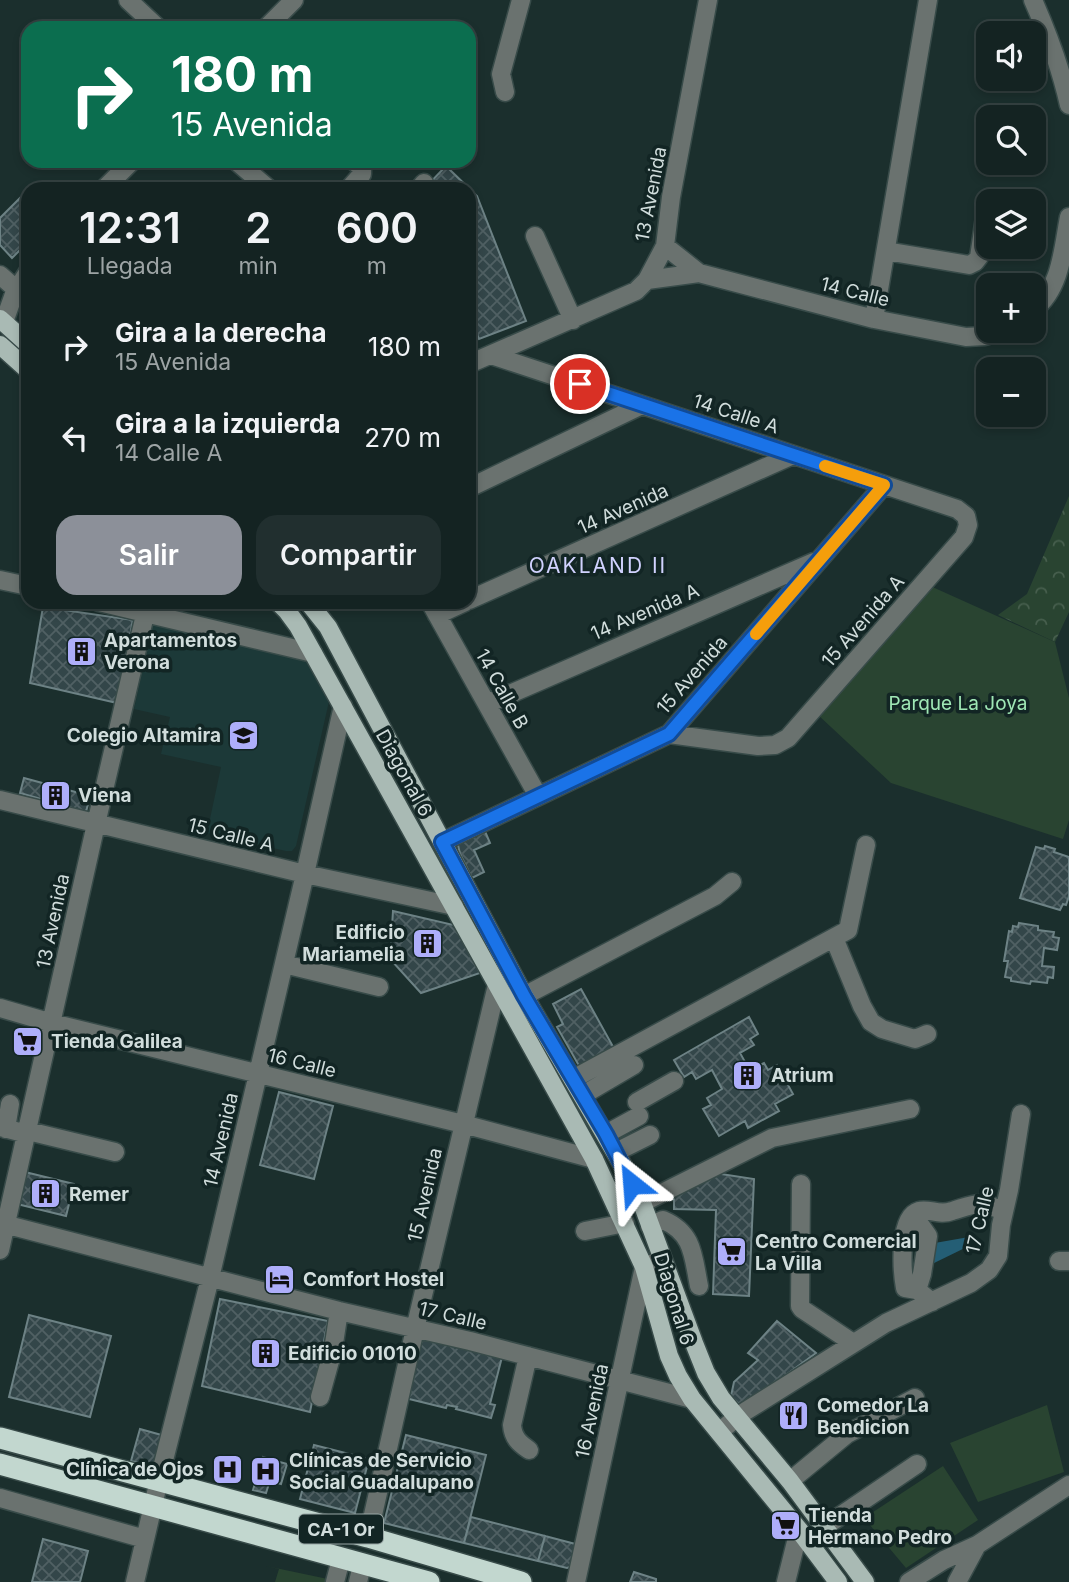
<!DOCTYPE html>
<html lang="es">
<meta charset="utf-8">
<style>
body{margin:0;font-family:Inter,sans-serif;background:#212f2f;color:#f1f3f6;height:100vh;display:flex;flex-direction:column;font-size:26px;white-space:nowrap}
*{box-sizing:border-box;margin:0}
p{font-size:23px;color:#9da4a5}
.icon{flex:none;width:38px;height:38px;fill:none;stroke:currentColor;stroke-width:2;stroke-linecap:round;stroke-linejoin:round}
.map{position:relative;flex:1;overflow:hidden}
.panel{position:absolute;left:21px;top:182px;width:455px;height:427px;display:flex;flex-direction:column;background:#142322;border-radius:21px;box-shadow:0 4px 10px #0003,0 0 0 2px #334040}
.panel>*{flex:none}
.top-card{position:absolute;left:21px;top:21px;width:455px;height:147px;border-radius:21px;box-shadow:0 4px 10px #0003,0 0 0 2px #334040;background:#0b6e4f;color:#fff;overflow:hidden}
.tools{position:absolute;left:976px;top:21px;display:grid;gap:14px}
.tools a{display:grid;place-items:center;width:70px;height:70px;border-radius:14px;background:#142322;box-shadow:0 4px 10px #0003,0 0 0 2px #334040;font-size:35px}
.pin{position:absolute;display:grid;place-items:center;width:60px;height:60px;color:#fff;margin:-30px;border:4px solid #fff;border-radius:50%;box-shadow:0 2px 7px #0007}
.me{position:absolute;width:77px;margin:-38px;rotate:332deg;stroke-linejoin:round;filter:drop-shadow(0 0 5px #0008)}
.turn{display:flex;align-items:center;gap:24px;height:147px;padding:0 35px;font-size:32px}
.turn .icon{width:91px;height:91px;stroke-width:2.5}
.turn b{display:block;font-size:49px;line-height:60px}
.eta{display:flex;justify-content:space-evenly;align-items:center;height:119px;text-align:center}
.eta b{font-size:42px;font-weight:600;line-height:49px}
.cta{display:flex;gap:14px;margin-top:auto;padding:14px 35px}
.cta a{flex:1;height:80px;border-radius:21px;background:#8c9099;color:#fff;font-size:28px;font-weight:600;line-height:80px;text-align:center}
.cta a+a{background:#212f2f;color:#f1f3f6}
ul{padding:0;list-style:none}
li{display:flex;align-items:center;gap:21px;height:91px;padding:0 35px}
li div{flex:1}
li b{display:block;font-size:26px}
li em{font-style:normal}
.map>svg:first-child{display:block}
</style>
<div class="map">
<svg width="1069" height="1582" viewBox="0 0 1069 1582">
<defs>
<pattern id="forest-crowns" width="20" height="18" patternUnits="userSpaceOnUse" patternTransform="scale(1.75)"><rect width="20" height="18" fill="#294431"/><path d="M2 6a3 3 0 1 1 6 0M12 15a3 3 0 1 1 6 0" fill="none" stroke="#475f4e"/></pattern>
<pattern id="building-cross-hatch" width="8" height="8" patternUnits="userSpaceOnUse" patternTransform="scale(1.75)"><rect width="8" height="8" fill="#334649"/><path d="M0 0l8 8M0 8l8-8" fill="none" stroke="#506063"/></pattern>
</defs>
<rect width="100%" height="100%" fill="#1b2f2d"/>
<!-- built -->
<path fill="#1c3938" d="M153,623L305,657L330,697L296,846L292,851H286L207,833L221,767L161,754L170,717L134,709Z
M223,1454L238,1458L232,1484L217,1480Z"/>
<!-- forest -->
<path fill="url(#forest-crowns)" d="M1069,496V612L1055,642L998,615L1027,594Z"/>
<!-- park -->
<path fill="#294431" d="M928,585L1055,642L1069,698V820L1063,839L891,783L817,714Z
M1047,1405L1064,1472L978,1502L950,1443Z
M943,1466L978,1520L906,1568L864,1518Z
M266,1566L342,1582H275L279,1569Z"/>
<!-- water -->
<path fill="#245e75" d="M969,1237L971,1245L930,1265L929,1244Z"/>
<!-- building -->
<path fill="url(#building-cross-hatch)" stroke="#6d8285" stroke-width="2" d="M446,166L477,196L526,321L479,339L469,314V189H424Z
M28,190V242L12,258L0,245V218Z
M43,607L133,620L117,703L30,683Z
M24,778L90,796L86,812L20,793Z
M484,829L490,843L474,850L484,872L472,878L460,854L458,845L464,839Z
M1045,846L1055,849L1054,852L1069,857V896L1066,905L1063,904L1060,910L1020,898L1036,847L1044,849Z
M393,911L458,926L480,973L421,993L390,959Z
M1019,923L1038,926V930L1054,932L1053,937L1059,938L1057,950L1044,948L1042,966L1054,967L1053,978L1048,977L1047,983L1031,981L1030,984L1011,981V978L1005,977L1008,961H1004L1009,931L1012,932L1013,926L1018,927Z
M581,989L616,1052L582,1071L557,1027L563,1024L553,1004Z
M749,1017L758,1034L750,1039L754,1045L740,1053L750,1071L764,1063L768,1070L777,1065L793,1094L775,1104L779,1111L748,1128L745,1121L719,1136L703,1109L711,1105L707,1098L722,1089L712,1070L696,1079L692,1072L684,1077L674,1060Z
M279,1092L333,1106L314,1179L260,1165Z
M25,1172L74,1184L66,1216L17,1204Z
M708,1172L754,1179L749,1296L713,1294L716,1210L674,1209V1192Z
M220,1299L328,1321L310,1412L202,1386Z
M29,1315L111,1336L90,1417L9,1397Z
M777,1321L816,1353L742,1407L731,1396L734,1382L758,1360L748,1353Z
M421,1336L502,1357L490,1404L495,1405L491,1418L456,1409L457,1407L447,1405L446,1408L405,1398Z
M140,1429L165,1436L156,1468L131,1461Z
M406,1435L486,1455L464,1543L384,1523Z
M314,1445L369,1459L355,1513L300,1499Z
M263,1457L276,1461L266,1493L253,1490Z
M276,1461L287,1464L281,1484L270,1481Z
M471,1517L545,1536L538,1561L464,1543Z
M545,1536L583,1546L578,1564L567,1568L538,1561Z
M43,1539L88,1551L80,1582H32Z
M634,1572L656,1579V1582H630Z"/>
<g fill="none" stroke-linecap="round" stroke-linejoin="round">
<defs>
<path id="minor" d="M128,0L158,28
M1033,0C1048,34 1061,69 1069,105
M266,28L294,0
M505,92L501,74L521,0
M236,161L269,189
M104,189L132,161
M349,189L362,174V168L354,161
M419,189L424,183
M535,236L573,320
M665,246L699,273
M886,251L969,265L975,262L979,257L987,204
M0,275L17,290
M647,280L699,273L874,319L966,337L985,336L1002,331
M1034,309C1061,289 1063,248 1069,217
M874,319L928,0
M4,322L14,294L28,272
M491,355L957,509L966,516L968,525L964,537L788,738L775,745L758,746L669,734
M469,364L636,291L647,280L665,246L671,197L708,0
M469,488L642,405
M0,580L28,586
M469,600L793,455
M99,602L313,653
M430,602L538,796
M437,615L465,602
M487,704L814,562
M0,800L305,874L454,906
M442,842L669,734L884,485
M834,938L862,1006L871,1022L882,1029L915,1039L927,1034
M284,964L379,987
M524,996L715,896L732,882
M0,1008L52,1023L463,1124L594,1159
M573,1079L848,930L866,845
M583,1095L634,1065
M637,1102L674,1081
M0,1127L27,1134
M6,1129L10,1104
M28,1131L115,1152
M606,1134L639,1116
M616,1152L650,1135
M801,1184L800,1306L802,1309L853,1343
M642,1203L772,1138L910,1109
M0,1223L339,1311L470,1341L692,1399
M907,1225L921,1226L928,1236L922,1274L917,1290
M650,1226L663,1220C694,1233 693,1257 699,1286
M585,1231L625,1223
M0,1250L96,824L148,602
M1059,1261H1069
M932,1302L917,1290L905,1288C902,1271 898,1217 919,1211C929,1208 939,1216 952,1211C975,1204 981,1199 1004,1212
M528,1356L512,1425C513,1438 519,1443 529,1450
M320,1397L333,1350L339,1311
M719,1432L741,1414L886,1323L971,1283L989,1270L998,1256L1001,1225L1009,1190L1021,1114
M790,1481L847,1434L915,1398
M0,1498L145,1539
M824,1527L917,1464
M368,1537L415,1329L497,985
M135,1582L159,1480L210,1278L305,874L343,706
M335,1582L341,1559
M358,1582L362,1565
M576,1582L644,1267L662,1260
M786,1582L799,1530
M909,1582L944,1560L977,1545L1069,1485
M957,1582L977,1545"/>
<path id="major" d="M0,319L28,344
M0,345L28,370
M278,602L287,611L298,626L594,1159L644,1267L669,1356L678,1376L692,1399L799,1530L838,1582
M308,602L328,627L524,996L622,1164L642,1203L694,1343L706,1373L721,1398L790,1481L865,1582"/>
<path id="highway" d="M0,1438L368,1537L521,1582
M0,1464L429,1582"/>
</defs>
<!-- minor casing -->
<use href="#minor" stroke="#384b49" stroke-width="21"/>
<!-- major casing -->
<use href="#major" stroke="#384b49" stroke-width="21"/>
<!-- highway casing -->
<use href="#highway" stroke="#384b49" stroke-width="24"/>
<!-- minor -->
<use href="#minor" stroke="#6a726f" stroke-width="18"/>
<!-- major -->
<use href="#major" stroke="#a9bab4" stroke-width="18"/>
<!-- highway -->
<use href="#highway" stroke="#c2d7cf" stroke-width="21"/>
</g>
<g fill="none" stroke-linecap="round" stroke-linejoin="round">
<defs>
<path id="route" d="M580,384L884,485L669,734L442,842L524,996L606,1134L632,1184"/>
</defs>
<!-- route casing -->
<use href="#route" stroke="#114b97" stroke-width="18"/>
<!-- route -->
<use href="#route" stroke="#1a73e8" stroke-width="12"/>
<!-- slow -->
<path stroke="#f59e0b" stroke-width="12" d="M756,634L884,485L825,466"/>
</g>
<!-- icons -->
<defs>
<symbol id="building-square" viewBox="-11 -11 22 22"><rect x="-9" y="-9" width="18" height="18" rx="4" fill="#aeaefa" stroke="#122524"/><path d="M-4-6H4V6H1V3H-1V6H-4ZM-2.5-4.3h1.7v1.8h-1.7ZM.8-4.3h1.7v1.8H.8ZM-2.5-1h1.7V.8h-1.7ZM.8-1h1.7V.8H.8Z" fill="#111"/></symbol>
<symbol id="school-square" viewBox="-11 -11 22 22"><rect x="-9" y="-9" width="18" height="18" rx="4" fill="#aeaefa" stroke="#122524"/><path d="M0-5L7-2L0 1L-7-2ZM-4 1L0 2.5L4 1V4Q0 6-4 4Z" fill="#111"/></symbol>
<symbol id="supermarket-square" viewBox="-11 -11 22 22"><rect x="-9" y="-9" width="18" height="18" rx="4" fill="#aeaefa" stroke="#122524"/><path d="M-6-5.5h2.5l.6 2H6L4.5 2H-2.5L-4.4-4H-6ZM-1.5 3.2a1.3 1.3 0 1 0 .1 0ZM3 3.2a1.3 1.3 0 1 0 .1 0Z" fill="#111"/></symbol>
<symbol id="hotel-square" viewBox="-11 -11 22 22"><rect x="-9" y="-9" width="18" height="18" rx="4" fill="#aeaefa" stroke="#122524"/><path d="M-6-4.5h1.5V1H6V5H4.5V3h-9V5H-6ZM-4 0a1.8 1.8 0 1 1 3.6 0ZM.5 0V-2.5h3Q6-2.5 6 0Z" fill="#111"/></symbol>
<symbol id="restaurant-square" viewBox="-11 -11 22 22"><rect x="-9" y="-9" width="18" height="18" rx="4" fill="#aeaefa" stroke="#122524"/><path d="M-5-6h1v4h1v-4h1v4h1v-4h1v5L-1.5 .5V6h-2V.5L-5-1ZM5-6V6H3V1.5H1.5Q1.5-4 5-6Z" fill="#111"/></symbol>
<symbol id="hospital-square" viewBox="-11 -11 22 22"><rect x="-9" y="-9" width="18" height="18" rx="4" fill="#aeaefa" stroke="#122524"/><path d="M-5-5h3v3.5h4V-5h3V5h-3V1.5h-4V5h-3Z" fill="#111"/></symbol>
</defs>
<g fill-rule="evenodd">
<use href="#building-square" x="64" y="634" width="35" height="35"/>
<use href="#school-square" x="226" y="718" width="35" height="35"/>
<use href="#building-square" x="38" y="778" width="35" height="35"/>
<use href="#building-square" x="410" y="926" width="35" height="35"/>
<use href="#supermarket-square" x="10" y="1024" width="35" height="35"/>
<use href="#building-square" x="730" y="1058" width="35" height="35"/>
<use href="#building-square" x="28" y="1176" width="35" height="35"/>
<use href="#supermarket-square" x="714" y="1234" width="35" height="35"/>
<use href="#hotel-square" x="262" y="1262" width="35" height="35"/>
<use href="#building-square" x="248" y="1336" width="35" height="35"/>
<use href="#restaurant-square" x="776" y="1398" width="35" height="35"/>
<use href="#hospital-square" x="210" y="1452" width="35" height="35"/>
<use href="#hospital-square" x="248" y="1454" width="35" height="35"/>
<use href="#supermarket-square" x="768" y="1508" width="35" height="35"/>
</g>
<g text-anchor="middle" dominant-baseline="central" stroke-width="7" stroke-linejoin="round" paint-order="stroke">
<!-- shield labels -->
<rect fill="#122524" stroke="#98a6a5" stroke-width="2" x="299" y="1514.5" width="84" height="29" rx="5"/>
<g font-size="18" font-weight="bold" fill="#d1dddc">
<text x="341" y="1529">CA-1 Or</text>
</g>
<!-- street labels -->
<g font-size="19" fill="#d1dddc" stroke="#122524">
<text transform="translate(651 194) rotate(-79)">13 Avenida</text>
<text transform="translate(855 292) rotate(14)">14 Calle</text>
<text transform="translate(736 414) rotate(18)">14 Calle A</text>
<text transform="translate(623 509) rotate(-24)">14 Avenida</text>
<text transform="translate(645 612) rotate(-23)">14 Avenida A</text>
<text transform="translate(863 621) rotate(-49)">15 Avenida A</text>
<text transform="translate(692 675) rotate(-49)">15 Avenida</text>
<text transform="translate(502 689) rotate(61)">14 Calle B</text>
<text transform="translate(404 773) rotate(61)">Diagonal 6</text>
<text transform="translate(231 835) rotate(14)">15 Calle A</text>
<text transform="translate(53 921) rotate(-78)">13 Avenida</text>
<text transform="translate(302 1063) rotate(14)">16 Calle</text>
<text transform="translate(221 1140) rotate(-77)">14 Avenida</text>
<text transform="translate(425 1195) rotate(-77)">15 Avenida</text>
<text transform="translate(980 1220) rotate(-77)">17 Calle</text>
<text transform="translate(674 1299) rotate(73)">Diagonal 6</text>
<text transform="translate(453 1316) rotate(13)">17 Calle</text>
<text transform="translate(592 1411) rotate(-78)">16 Avenida</text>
</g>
<!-- poi labels -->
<g font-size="19" font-weight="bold" fill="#d1dddc" stroke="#122524" text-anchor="start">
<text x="104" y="640">Apartamentos<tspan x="104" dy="22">Verona</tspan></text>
<text x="221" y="735" text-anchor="end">Colegio Altamira</text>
<text x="78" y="795">Viena</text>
<text x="405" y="932" text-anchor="end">Edificio<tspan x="405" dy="22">Mariamelia</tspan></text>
<text x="51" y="1041">Tienda Galilea</text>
<text x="771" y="1075">Atrium</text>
<text x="69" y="1194">Remer</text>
<text x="755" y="1241">Centro Comercial<tspan x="755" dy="22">La Villa</tspan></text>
<text x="303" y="1279">Comfort Hostel</text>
<text x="288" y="1353">Edificio 01010</text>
<text x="817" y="1405">Comedor La<tspan x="817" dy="22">Bendicion</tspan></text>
<text x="289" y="1460">Clínicas de Servicio<tspan x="289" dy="22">Social Guadalupano</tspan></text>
<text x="204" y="1469" text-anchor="end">Clínica de Ojos</text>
<text x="808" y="1515">Tienda<tspan x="808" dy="22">Hermano Pedro</tspan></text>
</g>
<!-- park labels -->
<g font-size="19" fill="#9fe7b5" stroke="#122524">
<text x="958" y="703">Parque La Joya</text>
</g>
<!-- neighbourhood labels -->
<g font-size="21" letter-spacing="2" fill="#d1d2fe" stroke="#122524">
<text x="598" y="565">OAKLAND II</text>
</g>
</g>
</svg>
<div class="tools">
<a><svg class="icon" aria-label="sound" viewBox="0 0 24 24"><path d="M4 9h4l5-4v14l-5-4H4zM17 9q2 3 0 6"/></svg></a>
<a><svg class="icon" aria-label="search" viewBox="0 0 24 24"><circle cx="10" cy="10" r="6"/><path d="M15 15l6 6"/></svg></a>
<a><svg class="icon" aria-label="layers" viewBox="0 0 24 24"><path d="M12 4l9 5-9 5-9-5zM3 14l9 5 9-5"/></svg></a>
<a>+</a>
<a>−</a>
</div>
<div class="pin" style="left:580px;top:384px;background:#d93025"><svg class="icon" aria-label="arrive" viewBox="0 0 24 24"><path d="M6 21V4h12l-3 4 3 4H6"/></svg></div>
<svg class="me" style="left:632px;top:1184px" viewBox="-20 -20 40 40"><path d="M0-17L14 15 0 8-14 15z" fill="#1a73e8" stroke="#fff" stroke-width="4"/></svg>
<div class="top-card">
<div class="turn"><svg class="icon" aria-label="right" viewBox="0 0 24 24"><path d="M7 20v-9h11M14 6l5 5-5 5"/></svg><div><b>180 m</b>15 Avenida</div></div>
</div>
<section class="panel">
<div class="eta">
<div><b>12:31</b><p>Llegada</p></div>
<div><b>2</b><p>min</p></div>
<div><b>600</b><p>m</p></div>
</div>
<ul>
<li><svg class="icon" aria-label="right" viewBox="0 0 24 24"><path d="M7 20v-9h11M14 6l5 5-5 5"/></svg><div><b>Gira a la derecha</b><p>15 Avenida</p></div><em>180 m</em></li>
<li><svg class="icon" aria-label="left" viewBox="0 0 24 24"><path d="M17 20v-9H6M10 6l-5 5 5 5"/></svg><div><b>Gira a la izquierda</b><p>14 Calle A</p></div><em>270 m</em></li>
</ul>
<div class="cta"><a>Salir</a><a>Compartir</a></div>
</section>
</div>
